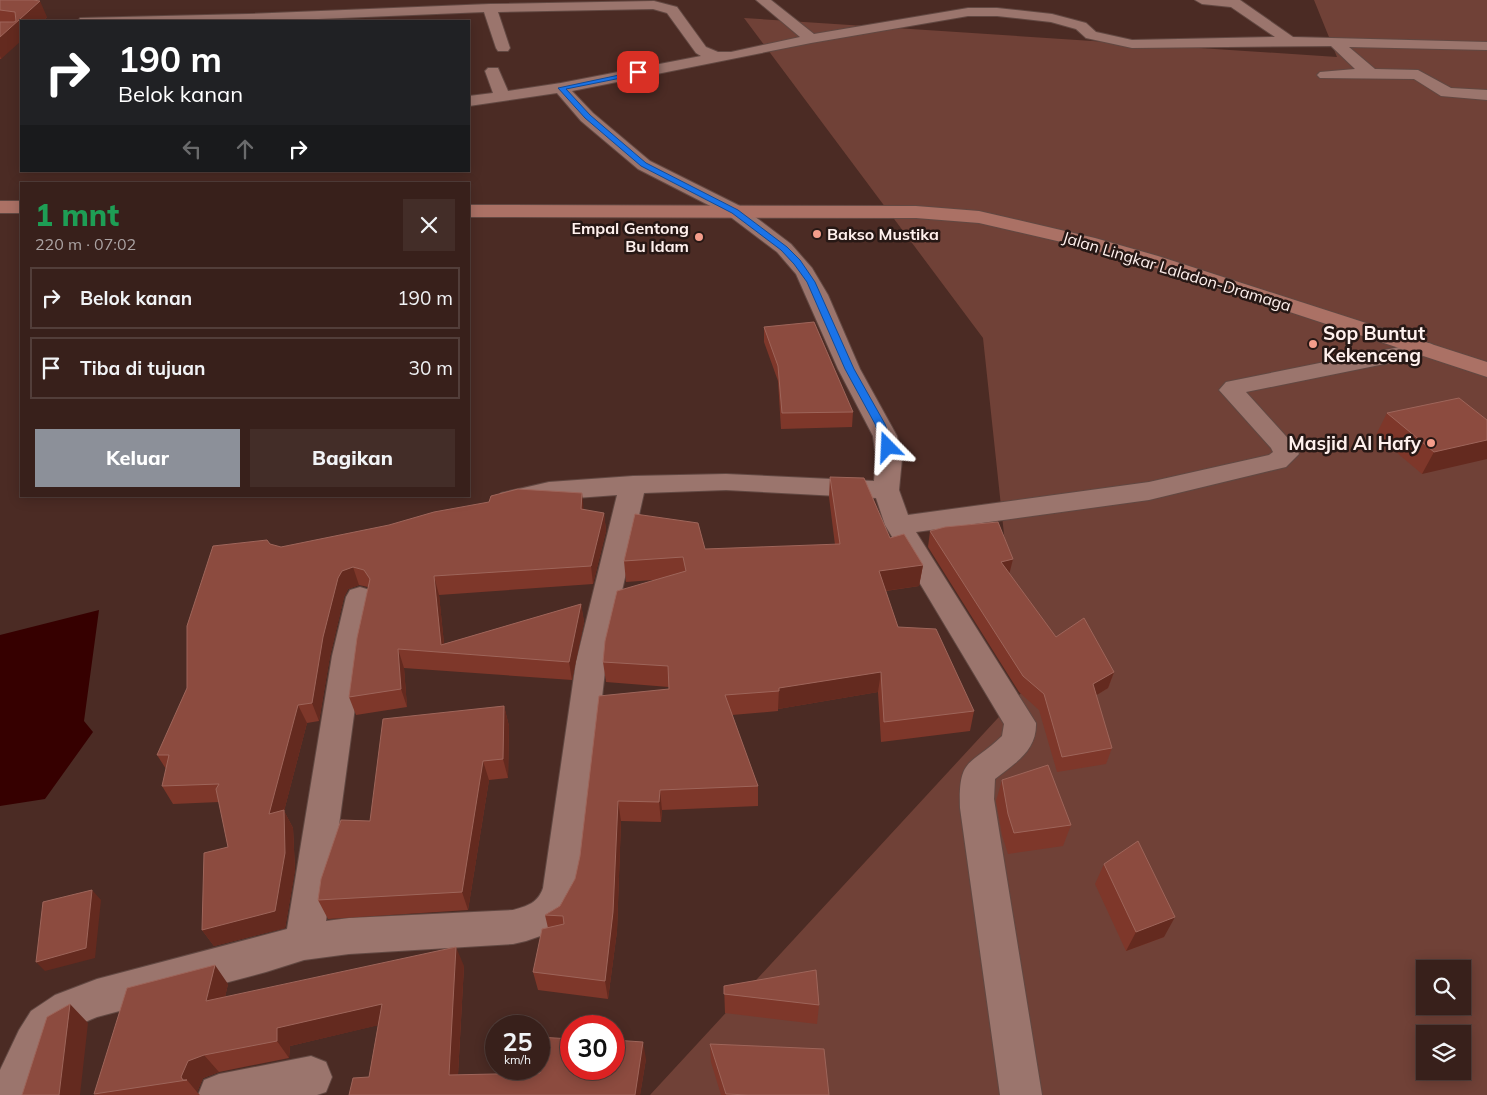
<!DOCTYPE html>
<html lang="id">
<meta charset="utf-8">
<style>
body{margin:0;font-family:Mulish,sans-serif;background:#432d28;color:#f1f3f6;height:100vh;display:flex;flex-direction:column;font-size:19px;white-space:nowrap}
*{box-sizing:border-box;margin:0}
p{font-size:16px;color:#aba3a3}
.icon{flex:none;width:28px;height:28px;fill:none;stroke:currentColor;stroke-width:2;stroke-linecap:round;stroke-linejoin:round}
.map{position:relative;flex:1;overflow:hidden}
.drawer{position:absolute;left:20px;top:182px;width:450px;height:315px;display:flex;flex-direction:column;background:#38201b;border-radius:0px;box-shadow:0 2px 12px #0003,0 0 0 1px #523e3a}
.drawer>*{flex:none}
.banner{position:absolute;left:20px;top:20px;width:450px;height:152px;border-radius:0px;box-shadow:0 2px 12px #0003,0 0 0 1px #523e3a;background:#202124;color:#fff;overflow:hidden}
.controls{position:absolute;left:1416px;top:960px;display:grid;gap:10px}
.controls a{display:grid;place-items:center;width:55px;height:55px;border-radius:0px;background:#38201b;box-shadow:0 2px 12px #0003,0 0 0 1px #523e3a;font-size:25px}
.speed{position:absolute;left:485px;top:1015px;display:flex;gap:10px;font-size:25px;font-weight:700;text-align:center}
.speed>*{display:grid;place-content:center;width:65px;height:65px;border-radius:50%;background:#38201b;box-shadow:0 2px 12px #0003,0 0 0 1px #523e3a;line-height:1}
.speed small{font-size:12px;font-weight:400}
.speed .limit{border:8px solid #d22;background:#fff;color:#111}
.pin{position:absolute;display:grid;place-items:center;width:42px;height:42px;color:#fff;margin:-21px;border-radius:10px;box-shadow:0 2px 8px #0006}
.me{position:absolute;width:55px;margin:-28px;rotate:339deg;stroke-linejoin:round;filter:drop-shadow(0 0 4px #0008)}
.turn{display:flex;align-items:center;gap:18px;height:105px;padding:0 15px;font-size:22px}
.turn .icon{width:65px;height:65px;stroke-width:2.5}
.turn b{display:block;font-size:35px;line-height:42px}
.lanes{display:flex;align-items:center;height:48px;padding:0 15px;background:#0003;justify-content:center;gap:25px;direction:ltr}
.lanes .off{opacity:.35}
.round{display:grid;place-items:center;flex:none;width:52px;height:52px;border-radius:0px;background:#432d28}
.headline{display:flex;align-items:center;justify-content:space-between;height:85px;padding:0 15px}
h1{font-size:30px;font-weight:800;line-height:38px;color:#1e9e55}
.action{display:flex;gap:10px;margin-top:auto;padding:10px 15px}
.action a{flex:1;height:58px;border-radius:0px;background:#8c9099;color:#fff;font-size:20px;font-weight:800;line-height:58px;text-align:center}
.action a+a{background:#432d28;color:#f1f3f6}
ul{padding:0;list-style:none}
li{display:flex;align-items:center;gap:15px;height:62px;margin:0 10px 8px;padding:0 5px;border:2px solid #523e3a;border-radius:0px}
li div{flex:1}
li b{display:block;font-size:19px}
li em{font-style:normal}
.map>svg:first-child{display:block}
</style>
<div class="map">
<svg width="1487" height="1095" viewBox="0 0 1487 1095">
<rect width="100%" height="100%" fill="#4b2b24"/>
<!-- green -->
<path fill="#704137" fill-rule="evenodd" d="M1314,0H1487V1095H650L1021,693L983,338L744,18L1337,57ZM1425,969H1462V1006H1425ZM1425,1034H1462V1071H1425Z"/>
<!-- water -->
<path fill="#360000" d="M99,610L84,721L93,732L45,799L0,806V635Z"/>
<g fill="none" stroke-linecap="round" stroke-linejoin="round">
<defs>
<path id="minor" d="M756,0H771L814,34L968,8H997L1052,14L1086,23L1096,32L1132,40L1275,37L1231,7L1202,4L1195,0H1240L1293,37L1487,42V50L1349,47L1375,69L1418,70L1451,88L1487,90V100L1441,96L1414,79L1320,78L1317,75L1320,72L1355,69L1331,46L1132,48L1086,38L1076,29L1051,22L997,16H968L811,43L572,91L593,113L650,161L742,207L791,244L812,268L828,295L860,369L897,436L902,459L899,490L908,515L1149,482L1269,455L1273,452L1271,448L1219,390L1226,382L1424,342L1432,344L1435,349L1432,354L1424,356L1246,392L1294,445L1299,454L1286,467L1149,500L916,532L1036,723C1037,751 1015,763 995,779L994,799L1042,1095H1000L960,808C958,756 971,766 1002,736L1004,724L885,525L876,498L726,490L644,493L606,662L582,875L577,898L563,924L549,933L526,941L513,944L349,954L304,960L266,972L97,1017C84,1022 69,1029 59,1039C46,1052 39,1077 31,1095H0V1070L19,1030L31,1011L55,995L97,979L287,929L332,656L346,597L350,590L360,587L370,590L374,597L362,656L326,921L349,918L513,910C527,906 538,903 543,888L576,662L617,495L549,500L510,508L501,505L497,499L501,493L549,482L633,476L726,474L874,481L876,459L873,436L838,369L796,274L777,252L728,215L638,169L581,121L557,93L469,106V96L493,93L485,71L488,68H498L508,91L561,83L701,56L696,53L667,13L653,9L498,12L510,48L508,51H498L496,48L484,12L271,21H78L80,18L248,14L490,4L654,1L677,7L706,47L718,52H731L800,37Z
M311,1056L326,1062L332,1077L326,1092L317,1095H198L204,1080L219,1074Z"/>
<path id="major" d="M0,201H21V213H0Z
M469,205L916,206L979,211L1095,238L1158,256L1487,362V377L1144,264L1083,247L979,223L916,218L469,217Z"/>
</defs>
<!-- minor casing -->
<use href="#minor" stroke="#624842" stroke-width="2"/>
<!-- major casing -->
<use href="#major" stroke="#624842" stroke-width="2"/>
<!-- minor -->
<use href="#minor" fill="#9b756d" fill-rule="evenodd"/>
<!-- major -->
<use href="#major" fill="#ab7165" fill-rule="evenodd"/>
</g>
<!-- wall -->
<path fill="#7e372a" d="M0,0L47,17L43,21H21L1,59H0Z
M764,327L853,412L852,427L781,429L778,381L764,342Z
M1387,413L1487,420L1422,474L1376,435Z
M830,477L890,538L923,565L919,586L886,591L898,627L974,711L970,731L881,742L878,692L778,709V711L732,715L758,786V806L662,810L661,822L621,821L617,931L608,999L538,990L533,972L548,928L545,915L560,906L575,879L669,689V687L606,682L603,662L653,580L626,582L624,561L705,549L835,545L829,497Z
M584,510L604,513L606,531L593,584L439,595L444,644L581,604L584,622L572,680L404,668L407,707L356,715L349,697L368,587L359,585L348,589L344,597L330,656L319,721L307,723L284,811L293,828L295,870L285,928L214,946L202,930L228,847L219,802L173,804L162,786L166,769L157,755L270,544L281,547Z
M930,531L1009,574L1056,637L1114,672L1108,688L1096,695L1112,748L1106,764L1057,772L1039,710L1019,692L928,547Z
M504,706L509,726L508,778L489,780L468,910L328,919L318,900Z
M1002,780L1071,825L1063,846L1008,854L1002,835L996,801Z
M1104,864L1164,937L1126,951L1095,884Z
M464,966L458,1075L540,1073L646,1059L640,1095L369,1077L378,1025L290,1046L289,1058L219,1072L203,1078L197,1092L200,1095H96L94,1094L228,984L225,997Z
M724,986L819,1005L817,1024L725,1013Z
M710,1044L829,1095H721L711,1062Z"/>
<!-- shaded-wall -->
<path fill="#642a1f" d="M40,1L47,17L43,21H21V41L1,59L0,56V37Z
M1487,440V459L1422,474L1434,452Z
M582,493L584,512L581,509Z
M604,513L606,531L593,584L591,566Z
M1013,559L1009,575L1001,562Z
M923,565L919,586L877,592L879,571Z
M353,567L359,585L348,589L344,597L330,656L319,721L312,703L323,637L338,578L342,571Z
M434,576L439,595L445,653L441,645Z
M581,604L584,622L572,680L569,662Z
M398,649L404,668L407,707L401,689Z
M881,672L878,692L778,709L779,688Z
M1114,672L1108,688L1087,701L1093,684Z
M298,705L307,723L284,811L293,828L295,870L285,928L214,946L202,930L269,814Z
M504,706L509,726L508,778L503,759Z
M483,761L489,780L468,910L462,892Z
M660,790L662,810L661,822L659,802Z
M618,801L621,821L617,931L608,999L605,981Z
M92,890L101,900L95,958L45,971L36,962Z
M1175,917L1164,937L1126,951L1136,932Z
M456,947L464,966L457,1092L449,1075Z
M215,965L228,984L220,1019L206,1001Z
M70,1004L88,1023L80,1095H59Z
M382,1004L392,1022L290,1046L289,1058L277,1041V1028Z
M643,1042L646,1059L640,1095H635Z
M204,1055L219,1072L203,1078L197,1092L187,1080L183,1081L181,1077L188,1061Z"/>
<!-- building -->
<path fill="#8c4b3f" stroke="#9e655a" d="M0,0H33L40,1L0,37V22H14L16,21L15,12L0,10Z
M814,322L853,412L782,413L778,366L764,327Z
M1459,398L1487,420V440L1434,452L1387,413Z
M830,477L864,478L890,538L904,534L923,565L879,571L898,627L936,629L974,711L884,722L881,672L779,688V691L725,695L758,786L660,790L659,802L618,801L613,912L605,981L533,972L542,929L564,924L563,916L545,915L560,906L575,879L580,856L599,696L669,689L668,666L603,662L605,641L617,591L686,571L683,557L624,561L635,514L698,523L705,549L840,544Z
M518,489L582,493L581,509L604,513L591,566L434,576L441,645L581,604L569,662L398,649L401,689L349,697L357,638L370,579L364,570L353,567L342,571L338,578L323,637L312,703L298,705L269,814L284,810L285,853L275,911L202,930L204,853L228,847L216,789L219,784L162,786L169,755H157L187,688V626L213,546L267,540L270,544L281,547L389,525L434,512L489,502L491,496Z
M998,522L1013,559L1001,562L1056,637L1084,618L1114,672L1093,684L1112,748L1062,757L1044,694L1023,676L930,531L945,527Z
M504,706L503,759L483,761L462,892L318,900L321,879L341,820L370,821L383,719Z
M1048,765L1071,825L1014,833L1008,814L1002,780Z
M1138,841L1175,917L1136,932L1104,864Z
M92,890L86,948L36,962L43,902Z
M456,947L449,1075L540,1073L539,1037L571,1039V1069H614V1040L643,1042L635,1095H349L353,1078L369,1077L382,1004L277,1028V1041L204,1055L188,1061L181,1077L183,1080H187L94,1094L127,988L215,965L206,1001Z
M816,970L819,1005L724,994V986Z
M70,1004L59,1095H22L47,1017Z
M710,1044L824,1049L829,1095H749L726,1094Z"/>
<!-- route -->
<path fill="#1a73e8" stroke="#114b97" d="M638,71H641V74L566,89L590,115L646,163L738,210L787,247L800,260L815,282L854,369L885,424L893,447L892,449L888,450L883,447L875,424L845,369L807,282L794,264L781,250L732,213L641,166L585,118L558,88Z"/>
<!-- markers -->
<g fill="#f49d8b" stroke="#271815" stroke-width="2">
<circle cx="817" cy="234" r="5"/>
<circle cx="699" cy="237" r="5"/>
<circle cx="1313" cy="344" r="5"/>
<circle cx="1431" cy="443" r="5"/>
</g>
<g text-anchor="middle" dominant-baseline="central" stroke-width="5" stroke-linejoin="round" paint-order="stroke">
<!-- far-poi labels -->
<g font-size="16" font-weight="bold" fill="#fff1ee" stroke="#271815" text-anchor="end">
<text x="689" y="228">Empal Gentong<tspan x="689" dy="18">Bu Idam</tspan></text>
<text x="827" y="234" text-anchor="start">Bakso Mustika</text>
</g>
<!-- far-street labels -->
<g font-size="16" fill="#fff1ee" stroke="#271815">
<text transform="translate(1177 271) rotate(17)">Jalan Lingkar Laladon-Dramaga</text>
</g>
<!-- poi labels -->
<g font-size="19" font-weight="bold" fill="#fff1ee" stroke="#271815" text-anchor="start">
<text x="1323" y="333">Sop Buntut<tspan x="1323" dy="22">Kekenceng</tspan></text>
<text x="1421" y="443" text-anchor="end">Masjid Al Hafy</text>
</g>
</g>
</svg>
<div class="controls">
<a><svg class="icon" aria-label="search" viewBox="0 0 24 24"><circle cx="10" cy="10" r="6"/><path d="M15 15l6 6"/></svg></a>
<a><svg class="icon" aria-label="layers" viewBox="0 0 24 24"><path d="M12 4l9 5-9 5-9-5zM3 14l9 5 9-5"/></svg></a>
</div>
<div class="speed"><div>25<small>km/h</small></div><div class="limit">30</div></div>
<div class="pin" style="left:638px;top:72px;background:#d93025"><svg class="icon" aria-label="arrive" viewBox="0 0 24 24"><path d="M6 21V4h12l-3 4 3 4H6"/></svg></div>
<svg class="me" style="left:888px;top:447px" viewBox="-20 -20 40 40"><path d="M0-17L14 15 0 8-14 15z" fill="#1a73e8" stroke="#fff" stroke-width="4"/></svg>
<div class="banner">
<div class="turn"><svg class="icon" aria-label="right" viewBox="0 0 24 24"><path d="M7 20v-9h11M14 6l5 5-5 5"/></svg><div><b>190 m</b>Belok kanan</div></div>
<div class="lanes"><svg class="icon off" aria-label="left" viewBox="0 0 24 24"><path d="M17 20v-9H6M10 6l-5 5 5 5"/></svg><svg class="icon off" aria-label="ahead" viewBox="0 0 24 24"><path d="M12 20V5M6 11l6-6 6 6"/></svg><svg class="icon" aria-label="right" viewBox="0 0 24 24"><path d="M7 20v-9h11M14 6l5 5-5 5"/></svg></div>
</div>
<section class="drawer">
<div class="headline"><div><h1>1 mnt</h1><p>220 m · 07:02</p></div><a class="round"><svg class="icon" aria-label="close" viewBox="0 0 24 24"><path d="M6 6l12 12M18 6L6 18"/></svg></a></div>
<ul>
<li><svg class="icon" aria-label="right" viewBox="0 0 24 24"><path d="M7 20v-9h11M14 6l5 5-5 5"/></svg><div><b>Belok kanan</b></div><em>190 m</em></li>
<li><svg class="icon" aria-label="arrive" viewBox="0 0 24 24"><path d="M6 21V4h12l-3 4 3 4H6"/></svg><div><b>Tiba di tujuan</b></div><em>30 m</em></li>
</ul>
<div class="action"><a>Keluar</a><a>Bagikan</a></div>
</section>
</div>
